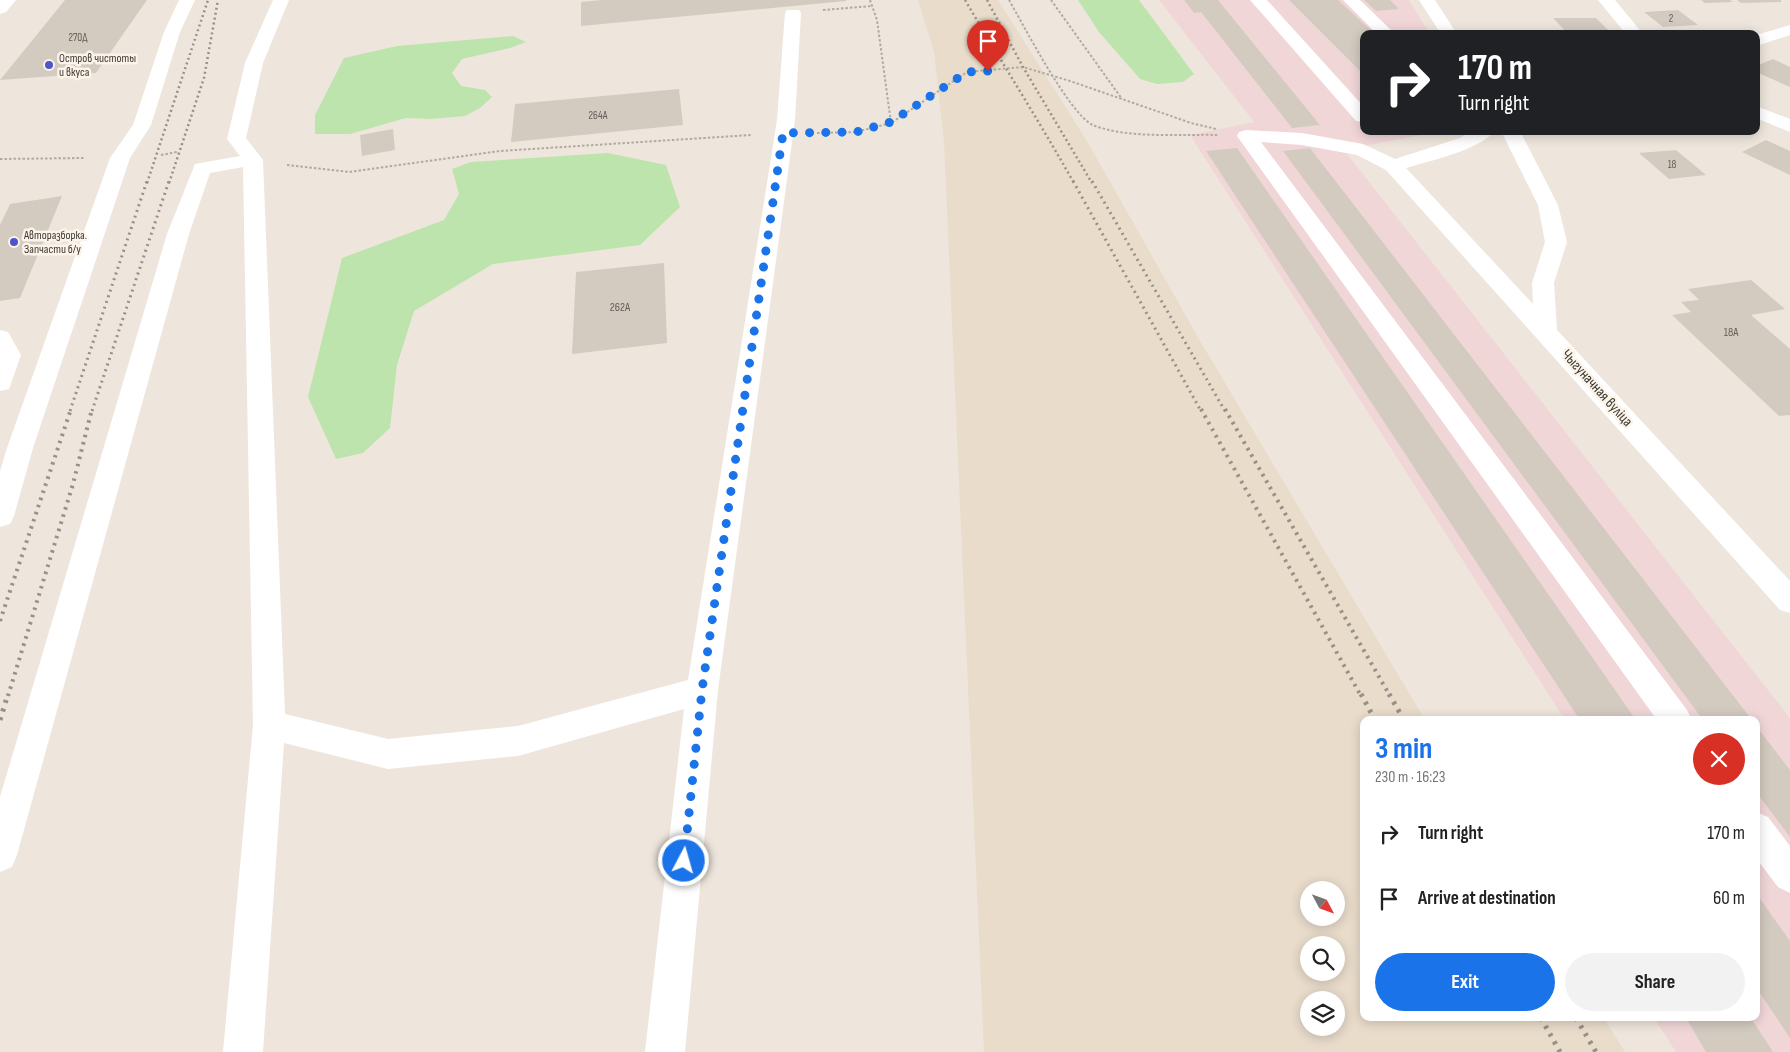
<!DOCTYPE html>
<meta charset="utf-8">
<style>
body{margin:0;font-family:"Sofia Sans Condensed",sans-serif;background:#f2f2f2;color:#222;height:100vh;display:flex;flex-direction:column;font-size:19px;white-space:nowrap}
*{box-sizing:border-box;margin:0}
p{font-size:16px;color:#767676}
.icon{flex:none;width:28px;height:28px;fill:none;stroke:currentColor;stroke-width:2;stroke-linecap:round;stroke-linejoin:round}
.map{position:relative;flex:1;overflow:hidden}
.panel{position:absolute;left:1360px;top:716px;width:400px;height:305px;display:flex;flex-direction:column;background:#fff;border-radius:10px;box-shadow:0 2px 12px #0003}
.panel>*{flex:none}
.guide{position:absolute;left:1360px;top:30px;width:400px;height:105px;border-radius:10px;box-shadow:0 2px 12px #0003;background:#202124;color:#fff;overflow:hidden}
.needle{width:32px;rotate:131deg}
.fabs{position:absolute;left:1300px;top:881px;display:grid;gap:10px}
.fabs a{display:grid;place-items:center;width:45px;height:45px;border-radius:50%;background:#fff;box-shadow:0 2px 12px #0003;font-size:25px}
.pin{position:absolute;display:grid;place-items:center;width:42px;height:42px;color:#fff;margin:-51px -21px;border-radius:50% 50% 50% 0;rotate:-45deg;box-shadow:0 0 5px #0007}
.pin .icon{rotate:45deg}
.me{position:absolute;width:55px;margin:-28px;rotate:6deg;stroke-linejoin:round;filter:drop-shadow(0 0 4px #0008)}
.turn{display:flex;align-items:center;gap:18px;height:105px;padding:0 15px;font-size:22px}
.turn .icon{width:65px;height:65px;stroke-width:2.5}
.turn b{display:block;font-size:35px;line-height:42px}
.round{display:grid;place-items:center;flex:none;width:52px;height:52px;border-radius:26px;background:#f2f2f2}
.overview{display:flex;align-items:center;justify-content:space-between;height:85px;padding:0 15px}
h1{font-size:30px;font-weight:700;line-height:38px;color:#1a73e8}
.cta{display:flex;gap:10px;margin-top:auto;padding:10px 15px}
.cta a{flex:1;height:58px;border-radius:30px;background:#1a73e8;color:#fff;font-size:20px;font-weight:700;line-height:58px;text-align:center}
.cta a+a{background:#f2f2f2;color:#222}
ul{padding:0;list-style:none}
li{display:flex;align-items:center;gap:15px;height:65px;padding:0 15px}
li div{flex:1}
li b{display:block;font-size:19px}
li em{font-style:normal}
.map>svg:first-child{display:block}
</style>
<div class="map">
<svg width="1790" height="1052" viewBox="0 0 1790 1052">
<rect width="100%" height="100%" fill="#eee6dc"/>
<!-- built -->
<path fill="#e9dccb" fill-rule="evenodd" d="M918,0H998L1087,141L1199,339L1425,720H1364V1018H1604L1625,1052H984L944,142L934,52ZM1309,890H1336V918H1309ZM1309,945H1336V972H1309ZM1309,1000H1336V1028H1309Z"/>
<!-- industrial -->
<path fill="#f1d6d8" d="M1159,0H1409L1430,34H1364V131H1441L1344,150L1790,718V1052H1676L1654,1018H1756V720H1565L1190,135L1254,122Z"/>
<!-- green -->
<path fill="#bde4ad" d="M1078,0H1139L1194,74L1183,82L1157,84L1140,79L1099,32Z
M513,36L526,42L510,48L462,59L452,73L461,86L485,90L492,97L480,108L465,116L431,119L406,118L350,134H315V115L344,58L397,46Z
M608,153L666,165L680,207L640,245L493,264L414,311L397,365L390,428L363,453L336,459L308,397L342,258L444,220L459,194L452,169L471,162Z"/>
<!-- building -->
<path fill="#d3cbc0" d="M65,0H147L96,73L0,80Z
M601,0H846V1L581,26V2Z
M1184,0H1218L1320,125L1292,128L1201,12L1194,13Z
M1289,0H1338L1375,34H1364V75Z
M1364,0H1390L1399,9L1376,11Z
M1701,0H1730L1733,2L1705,3Z
M1737,0H1781V2L1741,3Z
M1678,10L1698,25L1663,27L1644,12Z
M1553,18H1596L1612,34H1568Z
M1773,59L1790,67V87L1756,72V66Z
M679,89L683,125L511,142L515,104Z
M393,129L395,150L362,156L360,135Z
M1766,140L1790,151V175L1742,152Z
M1237,148L1636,720H1580L1206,151Z
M1310,148L1752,720H1703L1283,151Z
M1676,150L1706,175L1669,179L1639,153Z
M62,196L20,298L0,301V225L10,204Z
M664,263L667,343L572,354L576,272Z
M1751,280L1785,309L1751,315L1790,349V415L1779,416L1672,315L1691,312L1681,302L1699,300L1688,289Z
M1756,726L1790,770V837L1756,792Z
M1756,893L1790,941V1038L1756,987Z
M1686,1018H1751L1773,1052H1706Z"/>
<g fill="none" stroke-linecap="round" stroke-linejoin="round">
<!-- path -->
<path stroke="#b0aaa2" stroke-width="2" stroke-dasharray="2.5 2" stroke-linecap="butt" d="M870,0L877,20L891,123
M1009,0C1024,26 1070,115 1093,125C1126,139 1182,134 1218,135
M1051,0L1122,99
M823,10L872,6
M817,133L856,132L891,123L967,72L1023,67L1070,81L1191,123L1216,129
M161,155L177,152
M0,159L85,158
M287,165L349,172L500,151L751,135"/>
<!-- minor -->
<path fill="#fff" fill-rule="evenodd" d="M179,0H195L180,32L151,125L130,158L33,448L14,516L10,524L0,527V471L7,448L110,158L133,125L164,32Z
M273,0H289L263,63L246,138L263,160L285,714L388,739L518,726L688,680L777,120L785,13L787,10H799L801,13L795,120L718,690L685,1052H645L684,709L518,756L388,769L284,743L263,1052H223L253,725L243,167L210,173L189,234L17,855L12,867L0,872V797L167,234L195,164L240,156L227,139L245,63Z
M1250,0H1267L1364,107V122L1356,121Z
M1343,0H1360L1395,34H1377Z
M1419,0H1435L1457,34H1441Z
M1598,0H1615L1643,34H1626Z
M1790,25V35L1756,46V35Z
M1756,106L1790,119V132L1756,118Z
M1246,130L1302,133L1363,144L1395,159L1460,138L1471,131H1494C1481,150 1428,161 1406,168L1533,304L1532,283L1545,242L1538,205L1501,131H1520L1558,205L1567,242L1554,283L1557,330L1790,581V613L1780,610L1386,170L1357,155L1302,145L1261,142L1687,710L1692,720H1657L1237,136L1239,132Z
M0,330L8,332L21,355L9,389L0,391Z
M1756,812L1768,817L1790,846V893L1778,887L1756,858Z"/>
<!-- major -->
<path fill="#fff" fill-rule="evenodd" d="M0,0H16L6,12L0,14Z"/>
<!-- rail-far3 -->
<path stroke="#97918a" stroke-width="2.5" stroke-dasharray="2 3" stroke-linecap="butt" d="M965,0C1001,61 1039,121 1074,183
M987,0L1023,67L1092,183
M147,183L208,0
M169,183L204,78L218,0"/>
<!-- rail-far2 -->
<path stroke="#97918a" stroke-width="3" stroke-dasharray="2 4" stroke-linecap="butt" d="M1073,181L1201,411
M1092,181L1225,411
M70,411L147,181
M92,411L169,181"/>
<!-- rail-far1 -->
<path stroke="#97918a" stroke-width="4" stroke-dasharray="2.5 5" stroke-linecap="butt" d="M1201,409L1361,696
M1225,409L1390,696
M0,621L71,409
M8,696L73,484L92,409"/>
<!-- rail -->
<path stroke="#97918a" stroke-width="5" stroke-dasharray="3 6" stroke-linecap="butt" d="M1361,694L1375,720
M1389,694L1404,720
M0,720L8,694
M1541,1018L1560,1052
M1576,1018L1596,1052"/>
</g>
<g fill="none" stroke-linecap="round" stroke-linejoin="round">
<!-- route -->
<path stroke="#1a73e8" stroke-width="9" stroke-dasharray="0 16.2" d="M684,861L702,690L783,133L856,132L891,122L967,72L988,71"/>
</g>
<!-- markers -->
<g fill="#4d55cb" stroke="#fcf4e9" stroke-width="2">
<circle cx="49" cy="65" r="5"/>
<circle cx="14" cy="242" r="5"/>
</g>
<g text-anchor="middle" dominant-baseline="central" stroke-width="5" stroke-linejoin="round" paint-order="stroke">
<!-- far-number labels -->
<g font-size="11" fill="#615d57">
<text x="1671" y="18">2</text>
<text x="78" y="37">270Д</text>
<text x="598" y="115">264А</text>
<text x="1672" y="164">18</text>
</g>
<!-- far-poi labels -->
<g font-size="12" fill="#3b3834" stroke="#fcf4e9" text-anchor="start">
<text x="59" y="58">Остров чистоты<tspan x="59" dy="14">и вкуса</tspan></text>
<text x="24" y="235">Авторазборка.<tspan x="24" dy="14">Запчасти б/у</tspan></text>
</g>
<!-- number labels -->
<g font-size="12" fill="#615d57">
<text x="620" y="307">262А</text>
<text x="1731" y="332">18А</text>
</g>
<!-- street labels -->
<g font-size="15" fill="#3b3834" stroke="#fcf4e9">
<text transform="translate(1597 388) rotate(48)">Чыгуначная вуліца</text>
</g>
</g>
</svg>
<div class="fabs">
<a><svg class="needle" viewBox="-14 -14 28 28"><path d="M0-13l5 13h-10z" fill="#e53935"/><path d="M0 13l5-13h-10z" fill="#767676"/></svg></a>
<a><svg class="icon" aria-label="search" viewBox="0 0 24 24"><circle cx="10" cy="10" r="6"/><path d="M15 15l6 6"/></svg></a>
<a><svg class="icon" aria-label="layers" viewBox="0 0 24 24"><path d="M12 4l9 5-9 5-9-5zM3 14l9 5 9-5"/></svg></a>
</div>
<div class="pin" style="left:988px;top:71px;background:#d93025"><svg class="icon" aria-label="arrive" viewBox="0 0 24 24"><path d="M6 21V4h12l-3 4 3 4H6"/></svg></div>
<svg class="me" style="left:684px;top:861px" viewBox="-20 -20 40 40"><circle r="17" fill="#1a73e8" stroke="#fff" stroke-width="3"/><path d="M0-11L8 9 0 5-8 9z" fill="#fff"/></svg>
<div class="guide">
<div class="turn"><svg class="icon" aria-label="right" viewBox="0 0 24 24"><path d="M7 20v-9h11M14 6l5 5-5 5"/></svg><div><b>170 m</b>Turn right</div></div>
</div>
<section class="panel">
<div class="overview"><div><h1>3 min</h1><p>230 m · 16:23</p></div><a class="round" style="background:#d93025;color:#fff"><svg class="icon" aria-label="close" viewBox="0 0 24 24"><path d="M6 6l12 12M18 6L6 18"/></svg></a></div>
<ul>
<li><svg class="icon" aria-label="right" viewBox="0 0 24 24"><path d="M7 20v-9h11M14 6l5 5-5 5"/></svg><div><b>Turn right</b></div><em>170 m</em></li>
<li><svg class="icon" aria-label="arrive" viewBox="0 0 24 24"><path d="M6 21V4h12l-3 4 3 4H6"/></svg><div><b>Arrive at destination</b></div><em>60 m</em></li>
</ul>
<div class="cta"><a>Exit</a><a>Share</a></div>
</section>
</div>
